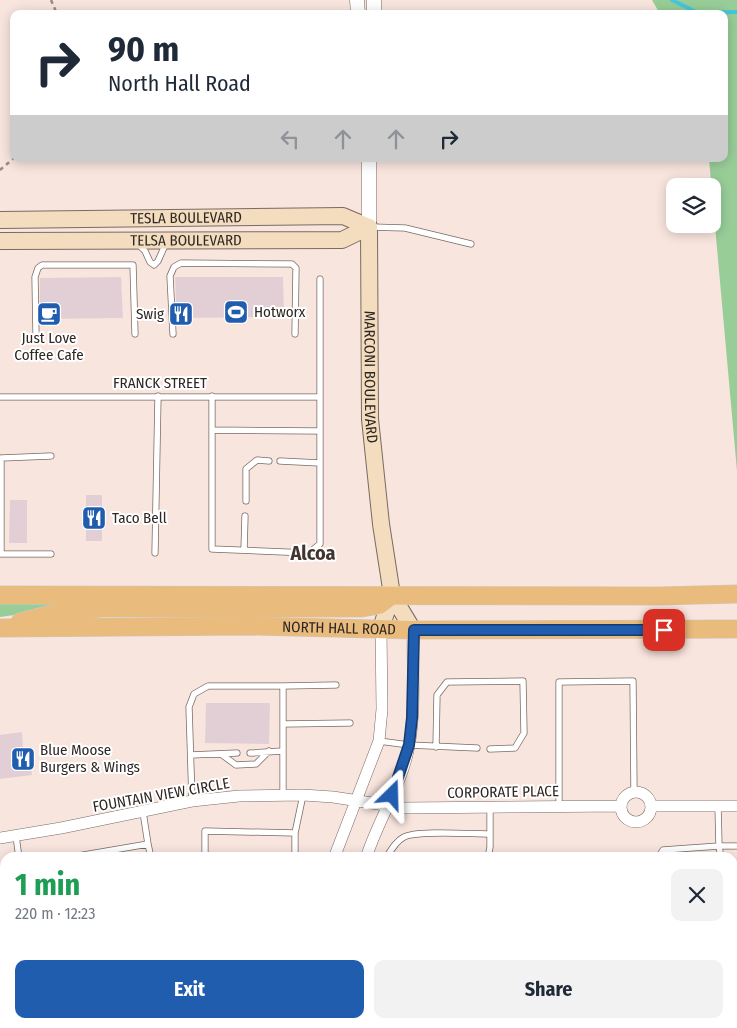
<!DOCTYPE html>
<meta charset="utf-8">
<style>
body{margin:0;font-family:"Fira Sans Condensed",sans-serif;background:#f2f2f3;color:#1f2937;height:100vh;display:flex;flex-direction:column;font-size:19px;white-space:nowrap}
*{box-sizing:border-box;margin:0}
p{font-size:16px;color:#747a83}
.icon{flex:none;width:28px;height:28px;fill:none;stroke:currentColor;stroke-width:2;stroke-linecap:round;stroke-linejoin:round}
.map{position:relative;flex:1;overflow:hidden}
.drawer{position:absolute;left:0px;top:852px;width:738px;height:176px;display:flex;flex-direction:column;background:#fff;border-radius:15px 15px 0 0;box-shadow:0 2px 12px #0003}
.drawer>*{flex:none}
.guide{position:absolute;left:10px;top:10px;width:718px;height:152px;border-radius:10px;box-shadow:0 2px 12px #0003;background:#fff;color:#1f2937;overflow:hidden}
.tools{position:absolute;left:666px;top:178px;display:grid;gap:10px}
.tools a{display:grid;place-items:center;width:55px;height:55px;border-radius:10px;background:#fff;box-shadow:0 2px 12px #0003;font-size:25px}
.pin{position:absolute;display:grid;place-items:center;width:42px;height:42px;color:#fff;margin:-21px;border-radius:10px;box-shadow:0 2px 8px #0006}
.me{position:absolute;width:55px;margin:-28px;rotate:22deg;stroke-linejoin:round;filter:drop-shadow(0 0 4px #0008)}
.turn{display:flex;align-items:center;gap:18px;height:105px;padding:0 15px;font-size:22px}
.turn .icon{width:65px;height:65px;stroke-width:2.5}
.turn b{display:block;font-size:35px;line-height:42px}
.lanes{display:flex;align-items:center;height:48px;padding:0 15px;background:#0003;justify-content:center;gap:25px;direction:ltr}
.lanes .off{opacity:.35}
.round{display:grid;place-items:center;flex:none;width:52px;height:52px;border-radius:10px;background:#f2f2f3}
.summary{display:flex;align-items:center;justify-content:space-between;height:85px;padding:0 15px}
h1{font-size:30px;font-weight:700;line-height:38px;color:#1e9e55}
.action{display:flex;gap:10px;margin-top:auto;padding:10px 15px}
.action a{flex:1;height:58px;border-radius:10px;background:#215daf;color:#fff;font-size:20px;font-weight:700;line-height:58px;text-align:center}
.action a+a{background:#f2f2f3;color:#1f2937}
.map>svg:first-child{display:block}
</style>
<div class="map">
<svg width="737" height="1028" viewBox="0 0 737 1028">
<rect width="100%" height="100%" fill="#f8e5de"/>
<!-- green -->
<path fill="#98cd98" d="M652,0H737V471L709,159H724V14H660Z
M0,603H102L0,617Z"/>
<!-- water -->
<path fill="#46c7d9" d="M733,1023L737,1025V1028H481L480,1024Z"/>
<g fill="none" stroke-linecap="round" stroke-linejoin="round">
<!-- stream -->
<path stroke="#46c7d9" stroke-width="4" d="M672,0L696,12H737"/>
</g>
<!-- building -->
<path fill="#e2cfd6" d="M121,277L123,318L40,319V278Z
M175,277H283L284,317L177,318Z
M86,495H102V541H86Z
M10,500H27V543H9Z
M206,703H270L269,744L205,743Z
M22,732L23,748H29L32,775L0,779V735Z"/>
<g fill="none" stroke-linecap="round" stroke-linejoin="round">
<defs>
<path id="service" d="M371,227L405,228L471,244
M140,243V246L145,251L150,262L154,265L158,261L166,243
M36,334L35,277L38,268L42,265H133L135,334
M173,334L170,276L174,267L181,263L292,264L296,268L295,334
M212,396V549L309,553L320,544V279
M0,397H320
M213,430L320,431
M51,456L1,458V554H51
M280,461L320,463
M246,501V469L257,460L269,461
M244,550L245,516
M155,553L158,396
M283,686L336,685
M283,724L350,723
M379,741L409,745L477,748
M436,747L437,695L447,682L523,681L524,733L515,748L490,749
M250,753L283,751
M221,754L236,765L256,764L269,751
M191,755L237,753
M192,801L189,707L194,694L208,686H283V795
M559,806V682L633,681L634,792
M143,812L148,844
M16,836L19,858
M66,858L148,844L151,858
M205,858V831L295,833
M295,858V833L303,795
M386,858C391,850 396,841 404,837C417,830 472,834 490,834
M488,858L490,847V807
M658,858L663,850L719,846L718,806
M721,858L719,846H737
M732,866L737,867
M0,869L5,868
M56,1028L57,1024"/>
<path id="minor" d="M621 807a15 15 0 1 1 30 0a15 15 0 1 1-30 0Z
M651,806H737
M0,838L61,828L192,801L239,796L303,795L333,797L404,808L620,806
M334,858L379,741L382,709L381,628
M366,858C378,820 402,785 409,746C416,708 412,668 413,630
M330,1024V1028
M361,1024V1028"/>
<path id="tertiary" d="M357,0L358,14
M374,14V0
M369,159V227"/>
<g id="secondary">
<path id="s1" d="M0,220L343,216L369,227"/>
<path id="s2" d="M369,227L370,419L381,524L392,595L413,630"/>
<path id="s3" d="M0,241L342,240L369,227"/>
<path d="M381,628L392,595"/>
</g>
<g id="primary">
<path d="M0,595L660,596L737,594"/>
<path d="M20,622L60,612L102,608H362L379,605L391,596"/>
<path id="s4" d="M0,628L251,626L413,630L737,629"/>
</g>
</defs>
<!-- service casing -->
<use href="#service" stroke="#7a6a64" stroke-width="7"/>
<!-- minor casing -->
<use href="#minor" stroke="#7a6a64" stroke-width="12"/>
<!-- tertiary casing -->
<use href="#tertiary" stroke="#7a6a64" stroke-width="15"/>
<!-- secondary casing -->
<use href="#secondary" stroke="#7a6a64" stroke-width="18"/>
<!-- primary casing -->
<use href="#primary" stroke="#cdcbca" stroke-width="19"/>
<!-- path -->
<path stroke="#988b85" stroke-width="2.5" stroke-dasharray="4 4" stroke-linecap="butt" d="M51,0L57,14
M0,170L14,158
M732,960L737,961
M470,1028L471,1024"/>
<!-- service -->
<use href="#service" stroke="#fff" stroke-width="5.5"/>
<!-- minor -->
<use href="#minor" stroke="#fff" stroke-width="11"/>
<!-- tertiary -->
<use href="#tertiary" stroke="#fff" stroke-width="14"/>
<!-- secondary -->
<use href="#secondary" stroke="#f4ddbe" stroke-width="16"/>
<!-- primary -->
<use href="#primary" stroke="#e9bb7d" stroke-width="18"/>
</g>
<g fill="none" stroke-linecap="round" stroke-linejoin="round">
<defs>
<path id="route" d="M392,795L409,745L412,718L414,630H664"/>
</defs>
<!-- route casing -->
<use href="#route" stroke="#153c72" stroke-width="12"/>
<!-- route -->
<use href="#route" stroke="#215daf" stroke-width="9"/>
</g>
<!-- icons -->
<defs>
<symbol id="stadium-square" viewBox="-11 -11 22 22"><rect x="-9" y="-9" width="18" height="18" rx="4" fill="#215daf" stroke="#fff"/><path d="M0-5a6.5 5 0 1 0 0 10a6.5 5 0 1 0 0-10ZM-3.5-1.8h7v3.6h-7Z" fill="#fff"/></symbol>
<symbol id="cafe-square" viewBox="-11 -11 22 22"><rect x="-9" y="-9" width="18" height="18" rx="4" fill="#215daf" stroke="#fff"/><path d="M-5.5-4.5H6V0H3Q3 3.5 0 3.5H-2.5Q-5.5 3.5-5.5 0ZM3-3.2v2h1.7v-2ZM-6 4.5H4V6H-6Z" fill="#fff"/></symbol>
<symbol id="restaurant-square" viewBox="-11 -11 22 22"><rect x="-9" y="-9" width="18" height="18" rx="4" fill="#215daf" stroke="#fff"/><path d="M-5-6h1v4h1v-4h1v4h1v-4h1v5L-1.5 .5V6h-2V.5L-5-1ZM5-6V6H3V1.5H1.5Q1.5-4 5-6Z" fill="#fff"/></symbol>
</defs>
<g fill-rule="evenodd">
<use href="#stadium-square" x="222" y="298" width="28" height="28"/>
<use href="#cafe-square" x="35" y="300" width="28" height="28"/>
<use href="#restaurant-square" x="167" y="300" width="28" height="28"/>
<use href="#restaurant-square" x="80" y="504" width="28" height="28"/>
<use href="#restaurant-square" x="9" y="745" width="28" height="28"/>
</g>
<g text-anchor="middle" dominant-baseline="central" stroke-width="4" stroke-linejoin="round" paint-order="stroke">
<!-- street labels -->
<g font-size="15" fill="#2e2724" stroke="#fff">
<text stroke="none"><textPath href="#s1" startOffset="186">TESLA BOULEVARD</textPath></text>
<text stroke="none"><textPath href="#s3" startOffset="186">TELSA BOULEVARD</textPath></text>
<text stroke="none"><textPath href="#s2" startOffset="150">MARCONI BOULEVARD</textPath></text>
<text x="160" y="383">FRANCK STREET</text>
<text stroke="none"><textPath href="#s4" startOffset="339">NORTH HALL ROAD</textPath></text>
<text transform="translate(503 792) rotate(-1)">CORPORATE PLACE</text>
<text transform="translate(161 795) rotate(-10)">FOUNTAIN VIEW CIRCLE</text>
</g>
<!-- poi labels -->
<g font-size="15" fill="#2e2724" stroke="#fff" text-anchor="start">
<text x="254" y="312">Hotworx</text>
<text x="164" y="314" text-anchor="end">Swig</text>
<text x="49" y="338" text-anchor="middle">Just Love<tspan x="49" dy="17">Coffee Cafe</tspan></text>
<text x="112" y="518">Taco Bell</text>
<text x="40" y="750">Blue Moose<tspan x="40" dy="17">Burgers &amp; Wings</tspan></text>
</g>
<!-- district labels -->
<g font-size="20" font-weight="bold" fill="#42342e" stroke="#fff">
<text x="313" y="553">Alcoa</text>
</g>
</g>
</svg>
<div class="tools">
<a><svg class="icon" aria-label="layers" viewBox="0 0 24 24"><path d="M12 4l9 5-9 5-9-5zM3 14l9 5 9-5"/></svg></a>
</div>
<div class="pin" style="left:664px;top:630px;background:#d93025"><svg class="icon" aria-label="arrive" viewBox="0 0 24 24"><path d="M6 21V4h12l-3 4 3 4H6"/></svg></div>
<svg class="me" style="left:392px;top:795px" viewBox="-20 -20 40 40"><path d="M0-17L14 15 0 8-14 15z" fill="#215daf" stroke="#fff" stroke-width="4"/></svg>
<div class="guide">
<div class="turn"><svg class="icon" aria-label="right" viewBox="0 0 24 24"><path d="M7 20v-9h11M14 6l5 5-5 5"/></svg><div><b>90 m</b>North Hall Road</div></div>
<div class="lanes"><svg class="icon off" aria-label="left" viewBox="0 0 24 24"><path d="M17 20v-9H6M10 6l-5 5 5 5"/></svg><svg class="icon off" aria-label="ahead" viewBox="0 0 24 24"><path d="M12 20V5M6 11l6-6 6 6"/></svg><svg class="icon off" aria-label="ahead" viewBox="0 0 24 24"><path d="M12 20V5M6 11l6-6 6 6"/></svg><svg class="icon" aria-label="right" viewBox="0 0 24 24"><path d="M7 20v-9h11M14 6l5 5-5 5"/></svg></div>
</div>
<section class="drawer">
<div class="summary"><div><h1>1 min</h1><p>220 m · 12:23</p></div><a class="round"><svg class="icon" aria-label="close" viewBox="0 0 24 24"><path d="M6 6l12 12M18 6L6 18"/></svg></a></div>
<div class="action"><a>Exit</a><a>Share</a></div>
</section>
</div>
